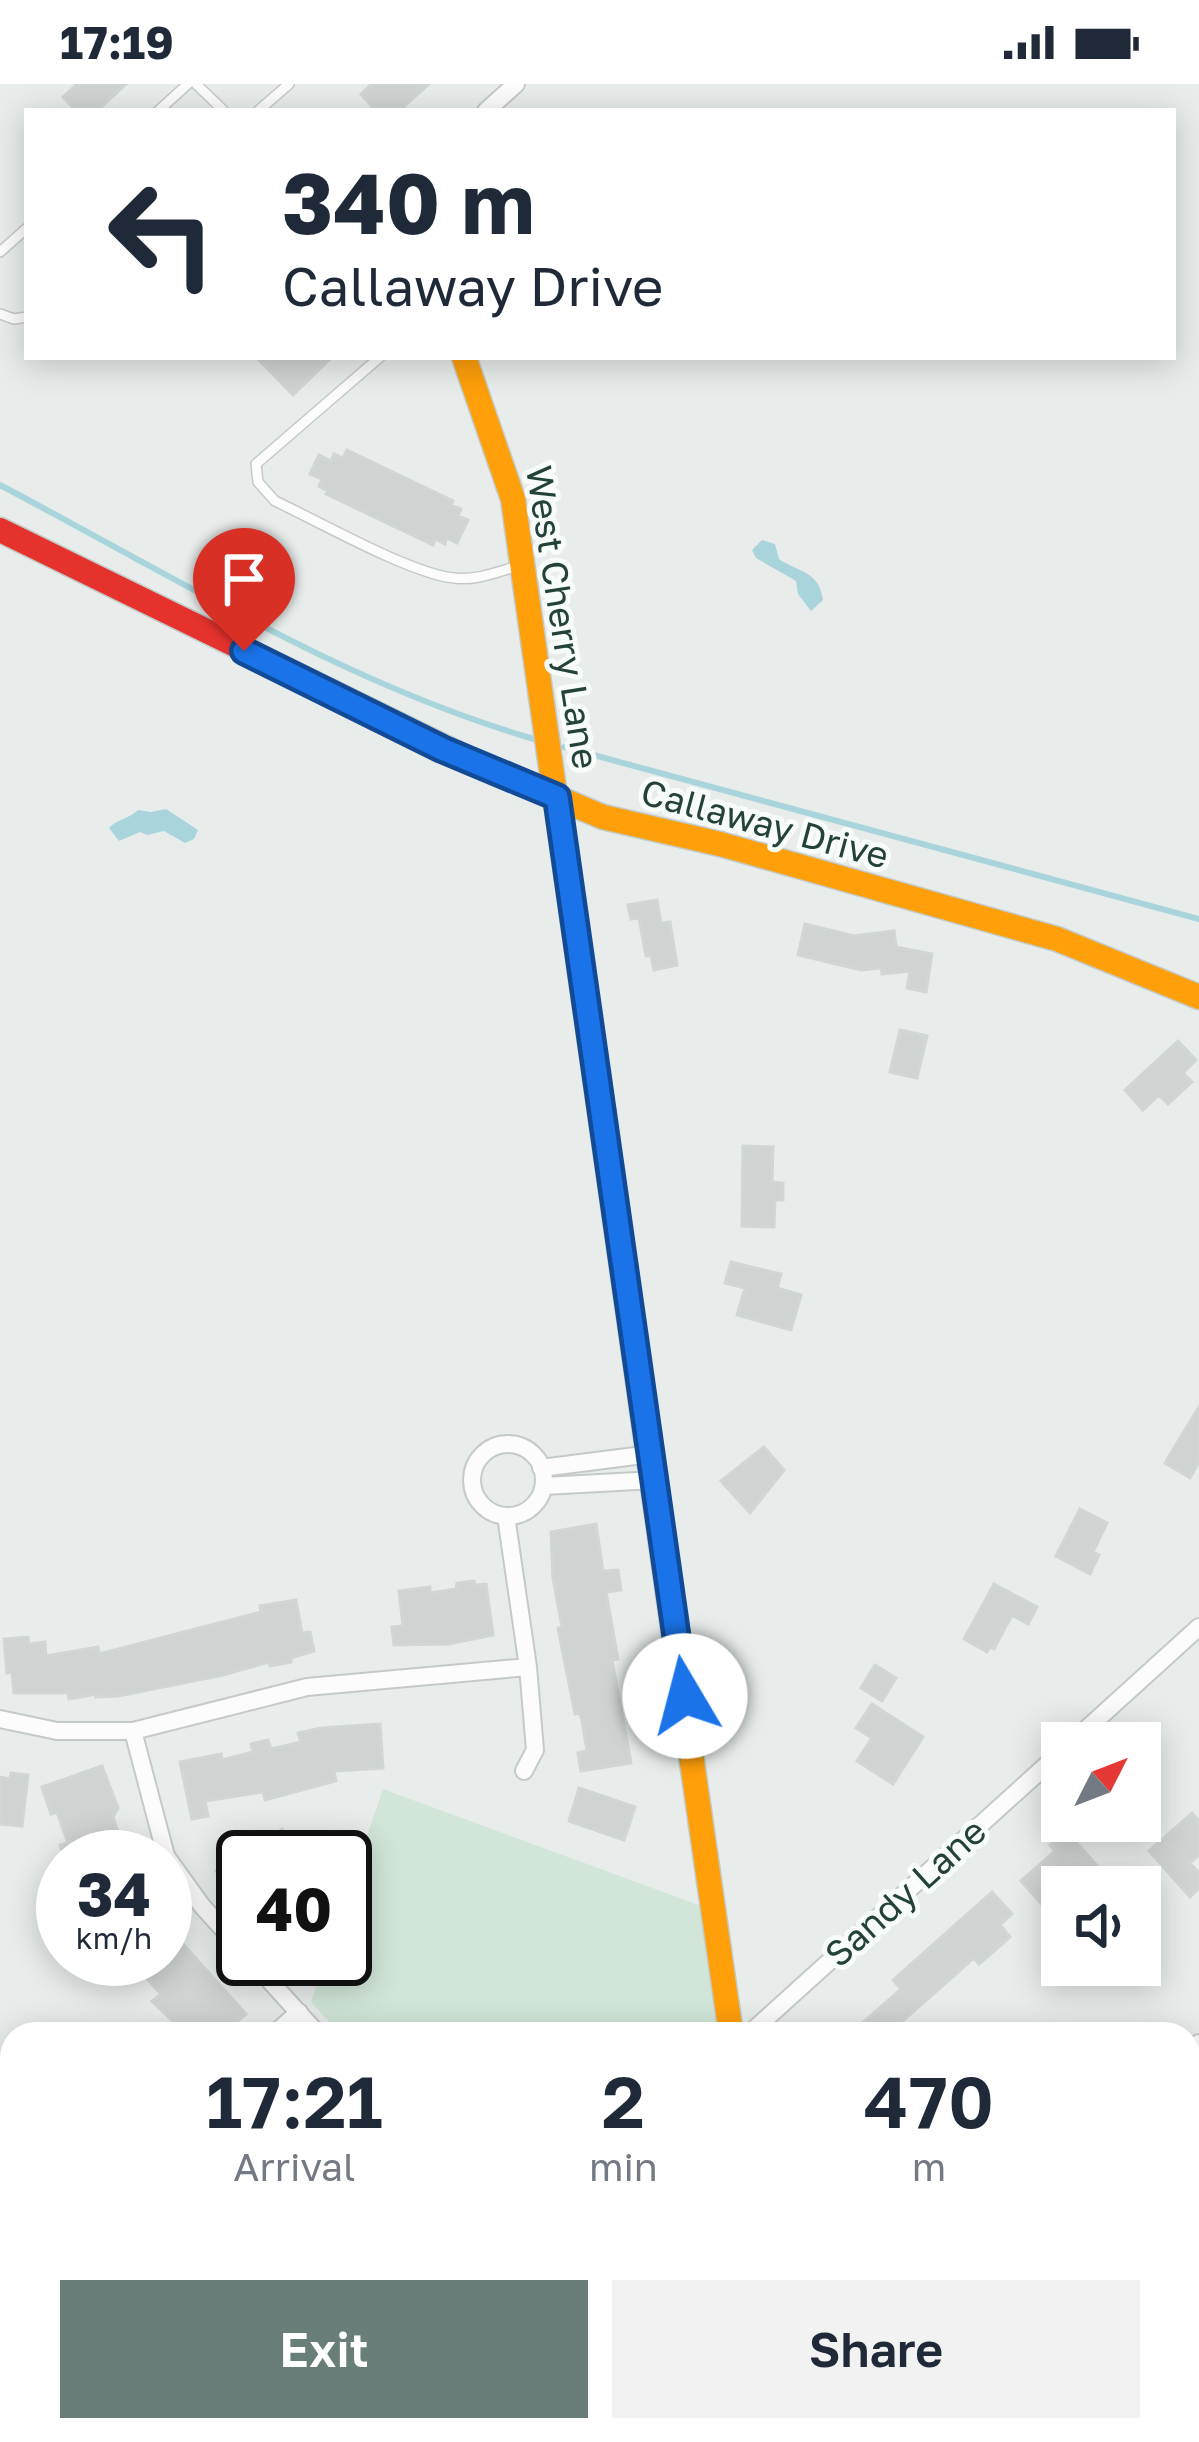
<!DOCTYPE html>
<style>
body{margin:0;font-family:"Golos Text",sans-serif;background:#f2f2f3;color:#1f2937;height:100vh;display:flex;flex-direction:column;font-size:45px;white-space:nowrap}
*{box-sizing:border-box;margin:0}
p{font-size:39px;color:#747a83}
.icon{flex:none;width:66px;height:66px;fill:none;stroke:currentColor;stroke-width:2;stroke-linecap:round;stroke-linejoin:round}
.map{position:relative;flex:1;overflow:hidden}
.sheet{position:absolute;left:0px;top:1938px;width:1200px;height:420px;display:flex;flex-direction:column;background:#fff;border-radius:36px 36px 0 0;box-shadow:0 6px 30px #0003}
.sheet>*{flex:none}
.banner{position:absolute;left:24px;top:24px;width:1152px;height:252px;border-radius:0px;box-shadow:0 6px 30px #0003;background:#fff;color:#1f2937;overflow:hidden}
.needle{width:78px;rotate:48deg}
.controls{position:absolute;left:1041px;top:1638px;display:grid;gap:24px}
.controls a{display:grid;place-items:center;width:120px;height:120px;border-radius:0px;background:#fff;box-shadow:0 6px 30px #0003;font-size:60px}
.speed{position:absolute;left:36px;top:1746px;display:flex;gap:24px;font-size:60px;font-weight:700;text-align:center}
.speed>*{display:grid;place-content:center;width:156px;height:156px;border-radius:50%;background:#fff;box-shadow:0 6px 30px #0003;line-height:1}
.speed small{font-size:30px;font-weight:400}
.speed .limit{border:6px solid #111;border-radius:18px;background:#fff;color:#111}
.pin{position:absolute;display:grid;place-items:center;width:102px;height:102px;color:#fff;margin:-123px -51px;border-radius:50% 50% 50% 0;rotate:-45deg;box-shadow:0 0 12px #0007}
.pin .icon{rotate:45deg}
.me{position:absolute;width:132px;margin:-66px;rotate:352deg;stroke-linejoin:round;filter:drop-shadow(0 0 9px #0008)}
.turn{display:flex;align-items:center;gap:42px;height:252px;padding:0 60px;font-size:54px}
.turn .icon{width:156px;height:156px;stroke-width:2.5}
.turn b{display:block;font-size:84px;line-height:102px}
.eta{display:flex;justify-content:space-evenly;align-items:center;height:204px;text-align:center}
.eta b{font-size:72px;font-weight:600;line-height:84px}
.primary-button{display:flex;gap:24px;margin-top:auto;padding:24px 60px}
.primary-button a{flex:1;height:138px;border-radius:0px;background:#697e78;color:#fff;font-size:48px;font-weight:600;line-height:138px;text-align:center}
.primary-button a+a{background:#f2f2f3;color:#1f2937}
.status{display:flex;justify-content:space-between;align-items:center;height:84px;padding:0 60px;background:#fff;direction:ltr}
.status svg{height:33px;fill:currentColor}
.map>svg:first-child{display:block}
</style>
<div class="status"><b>17:19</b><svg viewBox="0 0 49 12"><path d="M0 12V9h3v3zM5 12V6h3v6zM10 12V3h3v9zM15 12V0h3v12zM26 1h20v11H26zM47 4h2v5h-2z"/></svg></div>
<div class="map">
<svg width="1199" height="2358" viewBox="0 0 1199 2358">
<rect width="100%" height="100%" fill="#e8edeb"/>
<!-- green -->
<path fill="#d1e6d8" d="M383,1705L715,1827L731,1950H340L311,1918L325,1875H345V1817Z"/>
<!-- water -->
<path fill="#a9d4db" d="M762,456L775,460L779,475C800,489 819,487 823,516L811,527L798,510L796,497L756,474L752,466Z
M166,725L198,746L194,755L185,759L164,747L147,751L140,748L119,757L109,744C117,735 129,735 138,726L151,728Z"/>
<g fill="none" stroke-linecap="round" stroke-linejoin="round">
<!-- stream -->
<path stroke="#a9d4db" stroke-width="6" d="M0,401C173,492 345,600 534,655
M564,663L1199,835
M968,2346L983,2355L1002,2348L1010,2358
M126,2358L137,2346"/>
</g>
<!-- building -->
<path fill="#cfd4d2" stroke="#d1d6d4" stroke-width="3" d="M77,0H126L97,27H76L63,13Z
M372,0H429L399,27H376L361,10Z
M256,273H332L293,311Z
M347,366L453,417L451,421L461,425L458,432L468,436L457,459L447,454L445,460L435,455L433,461L326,410L328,407L319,402L322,395L310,390L319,371L331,377L334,370L343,374Z
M657,816L661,839L670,838L677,881L654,886L651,871L646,872L639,834L631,835L628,821Z
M805,840L854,852L894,847L896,863L932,870L926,908L907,904L910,887L882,890L881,884L861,886L798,871Z
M900,946L927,952L917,994L890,988Z
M1178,957L1196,976L1183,989L1192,998L1168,1020L1159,1011L1143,1026L1125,1006Z
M743,1062L773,1063L772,1098L783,1099V1116H775L774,1143L742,1142Z
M731,1178L781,1190L777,1204L801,1211L791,1246L737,1231L745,1204L725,1199Z
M1199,1323V1378L1190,1394L1165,1379Z
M764,1363L784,1386L750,1429L721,1397Z
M1080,1425L1107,1439L1093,1468L1099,1471L1090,1490L1056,1472Z
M596,1440L603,1487L618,1486L621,1506L606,1508L618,1575L612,1576L631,1679L581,1687L578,1669L587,1667L582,1636L579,1629L575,1630L558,1544L562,1543L553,1494L551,1448Z
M474,1497L475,1501L486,1500L493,1551L448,1560L394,1561L392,1543L403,1542L399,1507L430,1503V1509L456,1505L457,1499Z
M994,1500L1037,1523L1028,1540L1012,1531L994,1565L990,1563L987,1568L964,1555Z
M296,1516L302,1549L310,1548L314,1567L291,1574V1578L270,1582L269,1578L223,1591L118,1612L96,1613L97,1610L69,1615L68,1609H14L12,1588L7,1589L4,1555L28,1553L29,1560L45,1558L46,1572L98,1563L99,1570L261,1528L260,1522Z
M875,1581L896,1594L882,1617L861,1604Z
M872,1620L923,1653L893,1700L857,1677L872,1654L856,1644Z
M380,1640L383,1684L334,1687L336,1697L265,1716L263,1708L205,1717L208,1732L192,1735L180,1678L221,1670L222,1676L253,1668L251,1660L268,1656L271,1665L301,1658L298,1649L321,1644Z
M102,1682L118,1724L113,1733L126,1773H64L60,1761L68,1759L57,1728L51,1730L42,1703Z
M11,1689L28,1691L22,1742L0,1740V1693L10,1695Z
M579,1704L635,1723L624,1756L569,1737Z
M1192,1729L1199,1737V1771L1190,1779L1199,1789V1804L1190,1813L1149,1767Z
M282,1745L294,1759L281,1773H243V1818L216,1787L259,1749L267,1757Z
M1066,1747L1110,1796L1101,1803H1062V1825L1053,1833L1021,1797L1055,1767L1050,1761Z
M992,1808L1012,1830L1000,1841L1010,1853L979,1880L974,1874L888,1950H850L901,1905L893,1896Z
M165,1840L246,1930L223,1950H186L152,1917L161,1910L129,1875H165Z"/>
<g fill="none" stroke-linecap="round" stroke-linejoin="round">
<defs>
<path id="lane" d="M196,0L224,27
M158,27L188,0
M258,27L289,0
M0,168L27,144
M0,230L14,235L27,233
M380,273L256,380L258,398L275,417C318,437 411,490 454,494C476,497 497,488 518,482"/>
<path id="street" d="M486,27L516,0
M472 1396a36 36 0 1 1 72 0a36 36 0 1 1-72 0Z
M541,1384L651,1370
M544,1402L655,1396
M506,1432L528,1583L535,1666L524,1687
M0,1635L57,1647H133L307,1603L528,1583
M133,1647L166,1772L202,1822L243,1867
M1071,1659L1199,1543
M250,1875L318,1950
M274,1950L299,1928
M749,1950L1062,1667
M1188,1969L1199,1959
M0,2190L12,2179
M774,2358L787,2346"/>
<path id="fast" d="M584,916L692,1678"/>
<path id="slow" d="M464,273L513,415L584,916
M489,685L603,733L720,760L1057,855L1199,913
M692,1678L731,1950"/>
<path id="jam" d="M0,446L489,685
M1029,2346L1040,2358"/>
</defs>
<!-- lane casing -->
<use href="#lane" stroke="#c5cac8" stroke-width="12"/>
<!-- street casing -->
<use href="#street" stroke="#c5cac8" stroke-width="20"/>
<!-- fast casing -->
<use href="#fast" stroke="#c3cbc8" stroke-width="27"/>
<!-- slow casing -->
<use href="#slow" stroke="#c3cbc8" stroke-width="27"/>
<!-- jam casing -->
<use href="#jam" stroke="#c3cbc8" stroke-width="27"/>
<!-- lane -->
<use href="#lane" stroke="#fcfcfc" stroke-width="9"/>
<!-- street -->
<use href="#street" stroke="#fcfcfc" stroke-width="16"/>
<!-- fast -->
<use href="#fast" stroke="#30b455" stroke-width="24"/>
<!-- slow -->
<use href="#slow" stroke="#ff9f0a" stroke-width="24"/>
<!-- jam -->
<use href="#jam" stroke="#e5322d" stroke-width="24"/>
</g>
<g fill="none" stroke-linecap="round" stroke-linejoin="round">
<defs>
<path id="route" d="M244,567L442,665L557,713L685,1612"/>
</defs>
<!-- route casing -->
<use href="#route" stroke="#114b97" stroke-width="30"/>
<!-- route -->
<use href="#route" stroke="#1a73e8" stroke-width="21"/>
</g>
<g text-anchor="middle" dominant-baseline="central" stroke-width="10" stroke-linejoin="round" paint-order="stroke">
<!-- street labels -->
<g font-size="36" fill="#24423a" stroke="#f7fbf9">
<text transform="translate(563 533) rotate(81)">West Cherry Lane</text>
<text transform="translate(765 739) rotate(15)">Callaway Drive</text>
<text transform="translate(905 1808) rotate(-42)">Sandy Lane</text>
</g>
</g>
</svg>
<div class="controls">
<a><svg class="needle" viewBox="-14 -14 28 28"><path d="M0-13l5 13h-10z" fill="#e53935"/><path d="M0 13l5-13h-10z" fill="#747a83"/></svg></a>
<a><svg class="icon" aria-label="sound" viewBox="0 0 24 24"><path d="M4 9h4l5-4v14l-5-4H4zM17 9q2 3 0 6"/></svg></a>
</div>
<div class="speed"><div>34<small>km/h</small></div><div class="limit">40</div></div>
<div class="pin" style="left:244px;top:567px;background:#d93025"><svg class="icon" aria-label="arrive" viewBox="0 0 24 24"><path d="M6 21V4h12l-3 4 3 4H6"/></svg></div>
<svg class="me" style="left:685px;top:1612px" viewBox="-20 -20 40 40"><circle r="19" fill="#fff"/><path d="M0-13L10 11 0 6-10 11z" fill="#1a73e8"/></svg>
<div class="banner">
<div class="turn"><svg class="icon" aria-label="left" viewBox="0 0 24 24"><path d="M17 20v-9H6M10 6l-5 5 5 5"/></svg><div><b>340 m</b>Callaway Drive</div></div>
</div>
<section class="sheet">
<div class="eta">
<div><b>17:21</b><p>Arrival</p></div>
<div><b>2</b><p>min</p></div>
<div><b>470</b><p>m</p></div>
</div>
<div class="primary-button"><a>Exit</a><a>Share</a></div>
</section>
</div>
